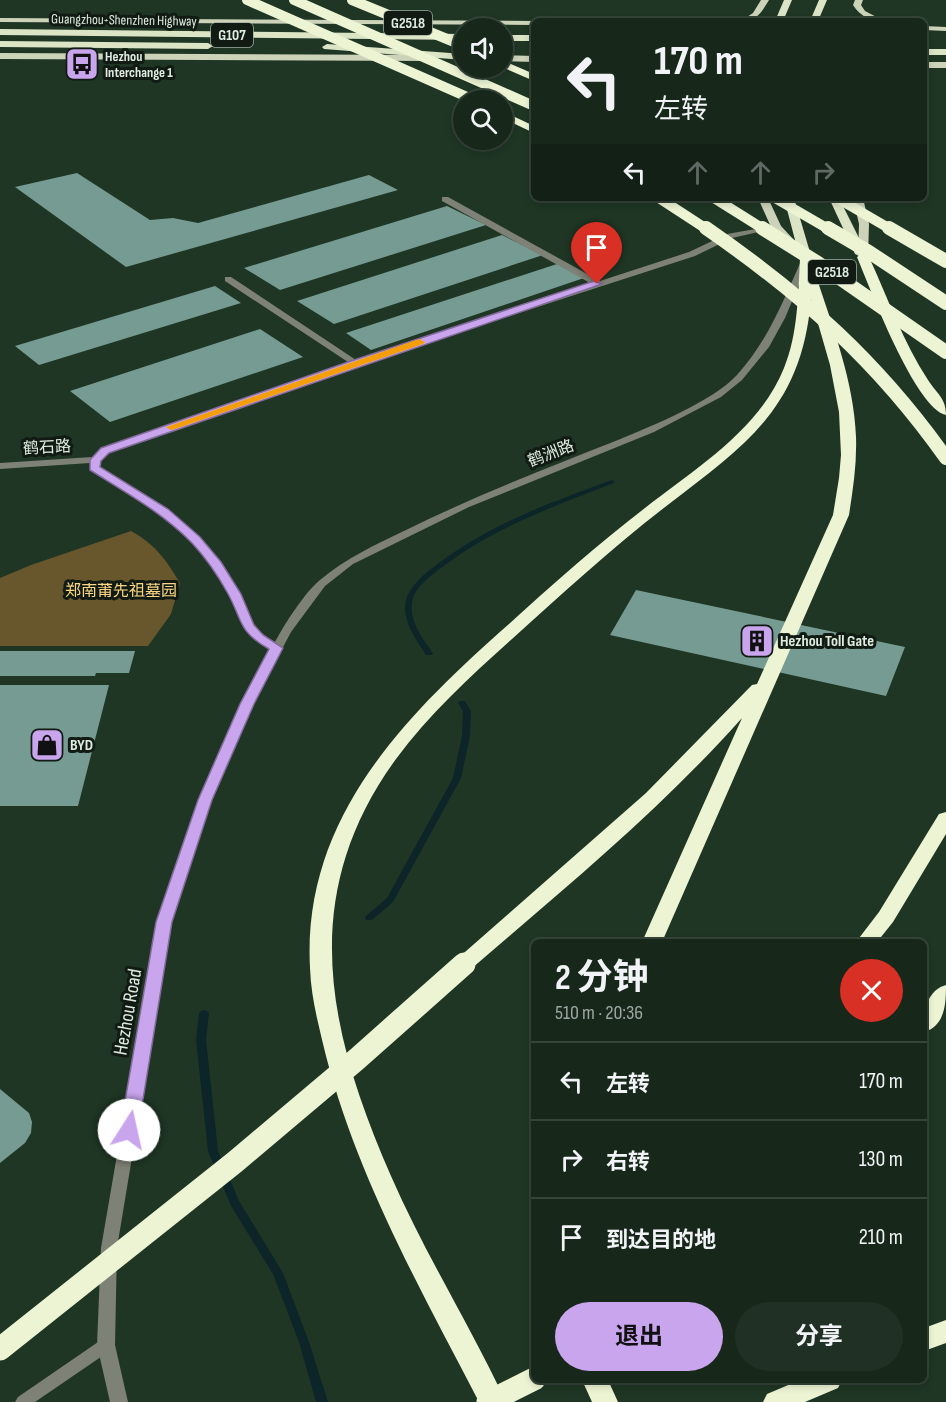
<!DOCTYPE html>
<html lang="zh">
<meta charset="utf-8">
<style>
body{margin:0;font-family:"Sofia Sans Condensed","Noto Sans SC",sans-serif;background:#203024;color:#f1f3f6;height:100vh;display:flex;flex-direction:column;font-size:22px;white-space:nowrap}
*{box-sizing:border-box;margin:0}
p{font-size:20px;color:#9ea6a3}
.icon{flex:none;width:33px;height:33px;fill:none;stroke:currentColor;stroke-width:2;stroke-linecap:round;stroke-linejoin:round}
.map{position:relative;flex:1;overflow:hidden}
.drawer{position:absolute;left:531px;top:939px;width:396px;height:444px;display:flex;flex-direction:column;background:#17281b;border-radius:9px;box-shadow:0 3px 9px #0003,0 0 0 2px #36443a}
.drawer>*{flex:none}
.guide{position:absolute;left:531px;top:18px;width:396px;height:183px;border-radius:9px;box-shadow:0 3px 9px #0003,0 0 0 2px #36443a;background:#17281b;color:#f1f3f6;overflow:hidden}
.tools{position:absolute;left:453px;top:18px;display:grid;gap:12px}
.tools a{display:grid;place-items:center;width:60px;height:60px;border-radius:50%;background:#17281b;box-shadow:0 3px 9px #0003,0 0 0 2px #36443a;font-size:30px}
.pin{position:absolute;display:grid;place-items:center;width:51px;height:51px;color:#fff;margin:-62px -26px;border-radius:50% 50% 50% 0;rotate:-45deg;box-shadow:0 0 6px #0007}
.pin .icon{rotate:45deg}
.me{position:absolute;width:66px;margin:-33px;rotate:10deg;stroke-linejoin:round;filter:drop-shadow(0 0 4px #0008)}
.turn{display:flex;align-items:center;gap:21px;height:126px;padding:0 24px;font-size:27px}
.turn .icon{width:78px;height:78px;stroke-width:2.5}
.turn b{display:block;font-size:42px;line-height:51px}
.lanes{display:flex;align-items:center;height:57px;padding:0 24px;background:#0003;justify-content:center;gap:30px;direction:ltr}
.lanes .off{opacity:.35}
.round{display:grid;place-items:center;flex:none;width:63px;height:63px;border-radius:32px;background:#203024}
.overview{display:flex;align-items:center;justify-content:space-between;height:102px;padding:0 24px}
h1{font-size:36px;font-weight:700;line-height:45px}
.primary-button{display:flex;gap:12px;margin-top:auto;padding:12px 24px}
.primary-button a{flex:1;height:69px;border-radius:36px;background:#c9a5ee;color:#111;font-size:24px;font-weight:700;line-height:69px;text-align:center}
.primary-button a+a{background:#203024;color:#f1f3f6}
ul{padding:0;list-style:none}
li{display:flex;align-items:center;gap:18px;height:78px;padding:0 24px;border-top:2px solid #36443a}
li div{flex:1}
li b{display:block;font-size:22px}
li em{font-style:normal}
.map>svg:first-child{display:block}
</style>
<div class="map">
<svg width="946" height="1402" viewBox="0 0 946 1402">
<rect width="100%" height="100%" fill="#1f3624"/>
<!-- green -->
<path fill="#68562d" d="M131,531C155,544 166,560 180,583L171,614L148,646H0V578L31,565Z"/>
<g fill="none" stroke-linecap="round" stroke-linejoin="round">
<!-- stream -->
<path fill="#0b2529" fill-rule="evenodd" d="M612,480L614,481V483C554,506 493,528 441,568C431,575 417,586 413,598C407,618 422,638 433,653L432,655H426C416,639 401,620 406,600C410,586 424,574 435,566C476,535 521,514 569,496C583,491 597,485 612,480Z
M459,701H465L471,711L470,736L461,778L393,902L372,920H366L365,918L366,916L387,898L453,778L462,736L463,711L458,703Z
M204,1010L207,1011L209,1013L206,1040L218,1151L239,1201L283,1273L309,1342L328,1402H316L299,1342L273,1274L231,1206L208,1151L196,1040L199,1013L201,1011Z"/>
</g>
<!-- building -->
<path fill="#759b93" d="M77,173L150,220L173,218L198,223L369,175L398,190L126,267L15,187Z
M447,206L486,225L280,290L244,268Z
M502,235L543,255L334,324L297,301Z
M557,264L584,278L371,350L346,333Z
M215,286L241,303L39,365L15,346Z
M260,329L303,357L110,422L70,391Z
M636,590L905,647L886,696L610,635Z
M0,651H135L129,673H96L95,676H0Z
M0,685H109L78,806H0Z
M0,1089L29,1113L32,1122L31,1133L25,1143L0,1163Z"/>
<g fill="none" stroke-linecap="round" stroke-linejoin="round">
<!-- service -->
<path fill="#7e8175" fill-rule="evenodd" d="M106,1339L111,1340L114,1345L111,1350L35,1402H15L18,1397L101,1340Z"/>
<!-- minor -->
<path fill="#7e8175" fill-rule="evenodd" d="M442,197H448L600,281L689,252L727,234L772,226L776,228L732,238L695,256L358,365L109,452L100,461L99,467C134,489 172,509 201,539C216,554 227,572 238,591C251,615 249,627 275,642C284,625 305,592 320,580C346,558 375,545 406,530C475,496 547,468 618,440C652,426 713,401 737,375C767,342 783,302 801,261L805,258L809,261L785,318L769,347L742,380L721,397L654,432L469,507L353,564L325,586L291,632L253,704L211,800L171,922L117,1248L115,1345L128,1402H110L97,1345L101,1248L157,922L199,800L241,704L271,649L254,639L244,628L228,594L212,566L192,542L159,514L90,470V463L0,469V463L92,457L101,448L348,362L225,281V277H231L356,360L592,284L442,201Z"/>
<!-- primary -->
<path fill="#cdd3b9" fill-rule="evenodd" d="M761,0H769C761,13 757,21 741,21L753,13Z
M855,0H863L861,5L865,11L884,21C870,21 861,17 853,5Z
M0,18L534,21H536L534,25L0,22Z
M924,26L946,27V31L924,30Z
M0,53L432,55L436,58L432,61L0,59Z
M502,55L534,56V62L502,61Z
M924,62H946V68H924Z
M758,198H768L781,226L795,241V245H787L771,227Z
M853,198H863L869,224L868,257L863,260L858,257L859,224Z"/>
<!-- trunk -->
<path fill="#dce4c6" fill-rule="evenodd" d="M784,0H792L783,21H775Z
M819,0H827L818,21H810Z
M0,29L464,34V40L0,35Z
M502,35H534V41H502Z
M0,41L208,43L213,46L208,49L0,47Z
M327,44L464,54V60L324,49L322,47Z
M924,49H946V55H924Z
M784,198H794L812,259L810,261L806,262L800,259Z
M829,198H839L867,254L865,256L861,257L855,254Z"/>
<!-- motorway -->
<path fill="#ecf4d4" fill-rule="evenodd" d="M502,60L534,74V81L502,67Z
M502,111L534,126V133L502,118Z
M863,253L869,257C888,298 903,342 928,380C937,394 946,398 946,415C915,408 870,288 857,257Z
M806,255L812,259V273L816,276C833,328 854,382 856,437C857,463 853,489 849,515L662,942H642L742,718C660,810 564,889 471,969L464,972L457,969L453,964L457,959L646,793L752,685L757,684L833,515L839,478L841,455L839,412L830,365L811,299C802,406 748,444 669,504C614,546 563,593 512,639C471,676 429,714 396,759C296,896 328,1032 391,1176C425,1254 470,1325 506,1402H479C421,1290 358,1179 326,1056C319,1027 311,998 310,968C302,818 405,716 509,624C553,584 598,544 645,508C696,468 759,430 784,368C798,334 798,295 800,259Z
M946,812V834L893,922L877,942H856L879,912L939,814Z
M946,985C946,1004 945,1026 924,1032C924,1014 925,991 946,985Z
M946,1320V1343L924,1351V1328Z
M582,1380H608L618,1402H592Z
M800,1380H842L838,1388L805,1402H763L767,1394Z"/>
<!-- motorway-bridge-far2 -->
<path stroke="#ecf4d4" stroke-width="10" d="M247,0L474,100
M294,0L534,106
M352,0L464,46
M659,198L708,230
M714,198L765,230
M775,198L830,230
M837,198L892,230"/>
<!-- motorway-bridge-far1 -->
<path stroke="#ecf4d4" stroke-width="14" d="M706,228C803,295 878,362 946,458
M762,228L818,263L946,352
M828,228L869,252L946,303
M889,228L946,261"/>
<!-- motorway-bridge -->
<path stroke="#ecf4d4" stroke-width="23" d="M0,1349L235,1162L357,1059L464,964
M488,1402L534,1379"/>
</g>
<!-- route -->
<path fill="#c9a5ee" stroke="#836b9b" stroke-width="1.5" d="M594,281L602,284L109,453L101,461L100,467L168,509L200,537L221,562L241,594L254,625L263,635L283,648L254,704L212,800L172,922L138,1130L135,1134L129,1136L123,1134L120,1130L156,922L198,800L240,704L269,649C237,631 243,620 227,592C217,574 205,557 192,543C163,513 125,492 90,470V460L101,448L351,361Z"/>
<!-- slow -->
<path fill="#f59e0b" d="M419,339L425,342L423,344L175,429L171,430L166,427Z"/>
<!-- icons -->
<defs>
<symbol id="bus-square" viewBox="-11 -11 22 22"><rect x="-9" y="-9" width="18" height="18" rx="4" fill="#c9a5ee" stroke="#111b13"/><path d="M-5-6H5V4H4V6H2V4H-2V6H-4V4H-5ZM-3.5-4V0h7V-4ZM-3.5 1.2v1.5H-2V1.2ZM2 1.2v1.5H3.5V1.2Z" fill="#111"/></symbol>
<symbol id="building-square" viewBox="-11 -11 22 22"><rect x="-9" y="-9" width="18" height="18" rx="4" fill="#c9a5ee" stroke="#111b13"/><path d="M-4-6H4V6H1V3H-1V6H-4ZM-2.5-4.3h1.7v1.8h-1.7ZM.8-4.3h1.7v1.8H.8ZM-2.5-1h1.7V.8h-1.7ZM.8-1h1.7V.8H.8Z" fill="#111"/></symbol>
<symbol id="shop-square" viewBox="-11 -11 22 22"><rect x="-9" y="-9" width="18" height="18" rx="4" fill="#c9a5ee" stroke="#111b13"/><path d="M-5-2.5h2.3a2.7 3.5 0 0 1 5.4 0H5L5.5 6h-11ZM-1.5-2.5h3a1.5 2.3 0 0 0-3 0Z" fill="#111"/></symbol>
</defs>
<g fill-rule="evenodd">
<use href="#bus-square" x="63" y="45" width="38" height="38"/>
<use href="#building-square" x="738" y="622" width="38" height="38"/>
<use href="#shop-square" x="28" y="726" width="38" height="38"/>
</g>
<g text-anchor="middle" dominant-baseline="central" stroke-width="6" stroke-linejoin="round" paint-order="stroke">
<!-- far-street labels -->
<g font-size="14" fill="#deece0" stroke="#111b13">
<text transform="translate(124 20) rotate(1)">Guangzhou-Shenzhen Highway</text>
</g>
<!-- far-poi labels -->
<g font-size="14" font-weight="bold" fill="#deece0" stroke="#111b13" text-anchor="start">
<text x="105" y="56">Hezhou<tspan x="105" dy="16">Interchange 1</tspan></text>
</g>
<!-- shield labels -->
<g fill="#111b13" stroke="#a0ada2" stroke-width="1.5">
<rect x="384" y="11" width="48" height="24" rx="4.5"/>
<rect x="211" y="23" width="42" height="24" rx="4.5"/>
<rect x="808" y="260" width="48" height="24" rx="4.5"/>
</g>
<g font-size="15" font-weight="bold" fill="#deece0">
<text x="408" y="23">G2518</text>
<text x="232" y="35">G107</text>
<text x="832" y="272">G2518</text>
</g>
<!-- street labels -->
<g font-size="16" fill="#deece0" stroke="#111b13">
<text transform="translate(47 448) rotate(-3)">鹤石路</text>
<text transform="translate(551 454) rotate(-21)">鹤洲路</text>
</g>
<!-- park labels -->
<g font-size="16" fill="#fbd783" stroke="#111b13">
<text x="121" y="591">郑南莆先祖墓园</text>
</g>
<!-- poi labels -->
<g font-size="16" font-weight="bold" fill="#deece0" stroke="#111b13" text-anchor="start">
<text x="780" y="641">Hezhou Toll Gate</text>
<text x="70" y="745">BYD</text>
</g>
<!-- near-street labels -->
<g font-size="20" fill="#deece0" stroke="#111b13">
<text transform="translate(128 1012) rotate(-80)">Hezhou Road</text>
</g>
</g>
</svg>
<div class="tools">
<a><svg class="icon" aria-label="sound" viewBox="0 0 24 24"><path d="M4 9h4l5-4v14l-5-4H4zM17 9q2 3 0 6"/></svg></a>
<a><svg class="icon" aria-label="search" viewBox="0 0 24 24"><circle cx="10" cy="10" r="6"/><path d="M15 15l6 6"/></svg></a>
</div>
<div class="pin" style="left:597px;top:284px;background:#d93025"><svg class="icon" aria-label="arrive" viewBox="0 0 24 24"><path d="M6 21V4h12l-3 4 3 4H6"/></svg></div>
<svg class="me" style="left:129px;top:1130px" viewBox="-20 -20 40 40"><circle r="19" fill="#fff"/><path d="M0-13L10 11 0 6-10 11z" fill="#c9a5ee"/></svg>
<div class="guide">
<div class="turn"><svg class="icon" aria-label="left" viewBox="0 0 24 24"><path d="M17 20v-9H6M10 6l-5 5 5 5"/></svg><div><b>170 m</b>左转</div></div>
<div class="lanes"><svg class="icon" aria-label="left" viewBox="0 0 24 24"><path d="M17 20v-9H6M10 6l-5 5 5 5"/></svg><svg class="icon off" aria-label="ahead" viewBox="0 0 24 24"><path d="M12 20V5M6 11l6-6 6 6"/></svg><svg class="icon off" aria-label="ahead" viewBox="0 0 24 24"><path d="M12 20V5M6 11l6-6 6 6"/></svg><svg class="icon off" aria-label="right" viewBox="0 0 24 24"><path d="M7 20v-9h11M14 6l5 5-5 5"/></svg></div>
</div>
<section class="drawer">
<div class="overview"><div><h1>2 分钟</h1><p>510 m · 20:36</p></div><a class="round" style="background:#d93025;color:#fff"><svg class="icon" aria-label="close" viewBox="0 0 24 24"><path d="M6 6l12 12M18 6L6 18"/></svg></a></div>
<ul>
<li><svg class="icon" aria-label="left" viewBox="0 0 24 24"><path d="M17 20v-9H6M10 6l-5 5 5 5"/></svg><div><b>左转</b></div><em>170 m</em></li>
<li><svg class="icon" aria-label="right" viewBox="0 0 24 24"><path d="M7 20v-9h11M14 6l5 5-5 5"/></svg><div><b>右转</b></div><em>130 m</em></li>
<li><svg class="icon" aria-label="arrive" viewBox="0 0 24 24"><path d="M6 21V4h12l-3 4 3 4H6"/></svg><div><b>到达目的地</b></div><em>210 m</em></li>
</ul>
<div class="primary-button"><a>退出</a><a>分享</a></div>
</section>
</div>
